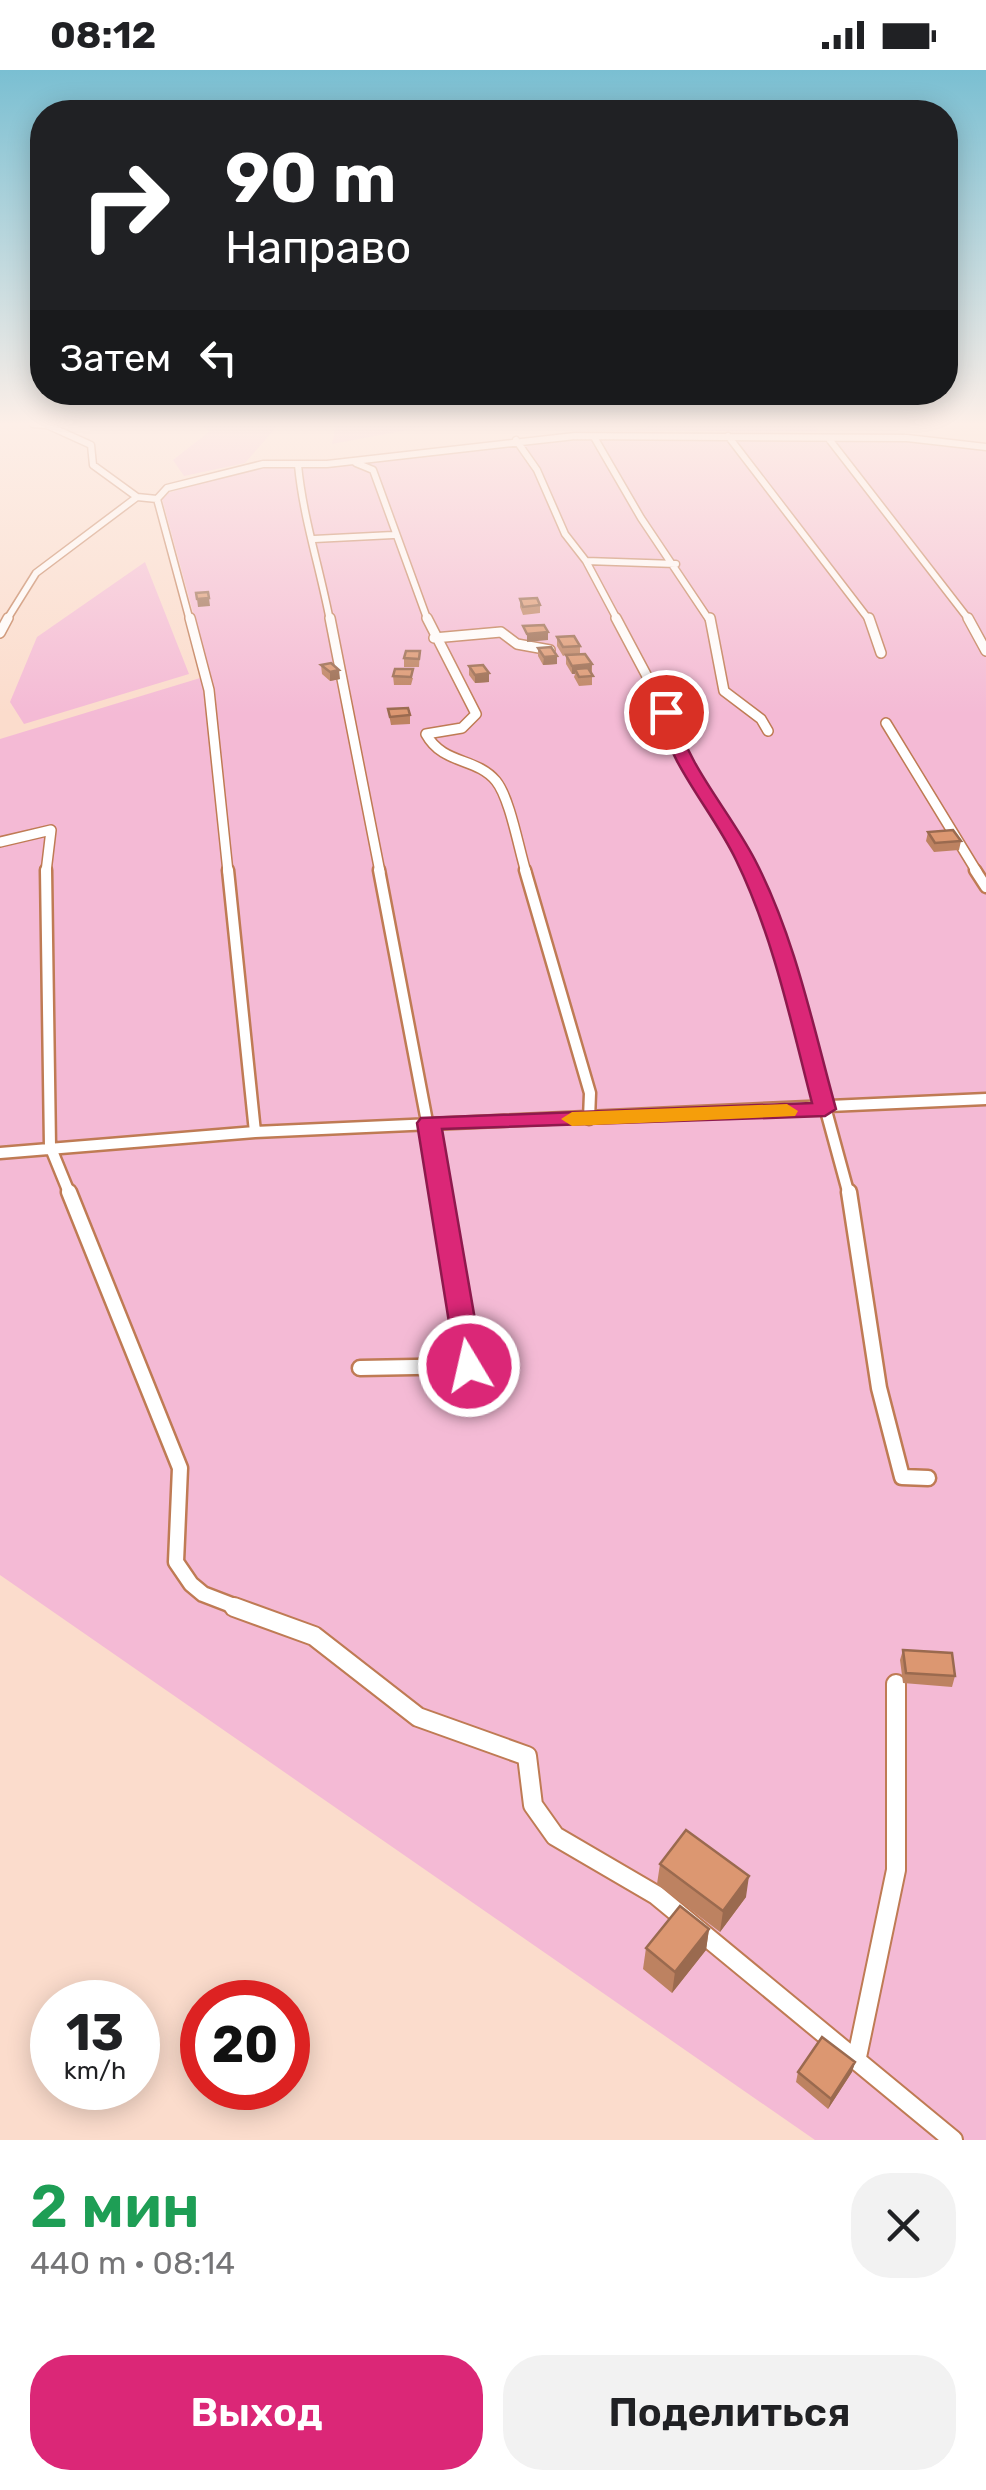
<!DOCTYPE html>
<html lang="ru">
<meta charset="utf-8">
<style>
body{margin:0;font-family:Rubik,sans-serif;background:#f2f2f2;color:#202124;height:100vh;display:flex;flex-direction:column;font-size:38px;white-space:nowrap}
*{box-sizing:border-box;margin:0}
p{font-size:32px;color:#757577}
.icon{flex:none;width:55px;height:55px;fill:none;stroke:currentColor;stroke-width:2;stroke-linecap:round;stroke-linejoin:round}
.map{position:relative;height:2070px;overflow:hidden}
.side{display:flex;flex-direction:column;background:#fff;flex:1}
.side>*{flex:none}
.banner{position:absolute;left:30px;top:30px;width:928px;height:305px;border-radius:40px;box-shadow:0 5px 25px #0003;background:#202124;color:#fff;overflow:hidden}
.speed{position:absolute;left:30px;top:1910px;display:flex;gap:20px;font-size:50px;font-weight:700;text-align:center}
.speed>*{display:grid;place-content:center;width:130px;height:130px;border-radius:50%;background:#fff;box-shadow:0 5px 25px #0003;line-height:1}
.speed small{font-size:25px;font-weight:400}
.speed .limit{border:15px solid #d22;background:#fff;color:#111}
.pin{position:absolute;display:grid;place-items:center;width:85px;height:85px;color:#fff;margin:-42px;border:5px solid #fff;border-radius:50%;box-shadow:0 2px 10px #0007}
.me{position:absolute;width:110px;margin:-55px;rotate:351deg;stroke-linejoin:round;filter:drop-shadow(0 0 8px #0008)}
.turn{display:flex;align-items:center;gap:35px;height:210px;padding:0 30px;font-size:45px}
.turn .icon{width:130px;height:130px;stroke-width:2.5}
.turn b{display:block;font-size:70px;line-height:85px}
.then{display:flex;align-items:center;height:95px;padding:0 30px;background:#0003;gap:20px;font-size:38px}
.round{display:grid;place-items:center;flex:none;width:105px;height:105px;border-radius:40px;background:#f2f2f2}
.overview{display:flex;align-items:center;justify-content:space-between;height:170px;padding:0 30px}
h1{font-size:60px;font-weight:600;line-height:75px;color:#1e9e55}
.primary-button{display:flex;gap:20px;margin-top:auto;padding:20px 30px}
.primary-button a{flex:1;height:115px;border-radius:40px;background:#db2777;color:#fff;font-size:40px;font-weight:600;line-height:115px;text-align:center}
.primary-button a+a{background:#f2f2f2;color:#202124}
.status{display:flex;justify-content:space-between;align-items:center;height:70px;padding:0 50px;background:#fff;direction:ltr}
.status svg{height:28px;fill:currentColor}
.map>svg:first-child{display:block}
</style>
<div class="status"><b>08:12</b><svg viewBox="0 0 49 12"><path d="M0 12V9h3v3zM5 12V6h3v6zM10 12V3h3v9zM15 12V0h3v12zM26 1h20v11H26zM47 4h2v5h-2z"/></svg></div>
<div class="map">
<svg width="986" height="2070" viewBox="0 0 986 2070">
<rect width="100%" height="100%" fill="#fbdccc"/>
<!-- green -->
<path fill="#f4bad5" d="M198,354H279L245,393L184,406L173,390L210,361Z
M336,354H440L332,374Z
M658,354H816L818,362L637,360Z
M557,367L921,369L986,381V2070H815L0,1505V669L210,605L161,425L265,394L314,398L441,378Z
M145,492L189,604L24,654L10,632L37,567Z"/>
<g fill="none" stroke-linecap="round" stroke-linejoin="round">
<defs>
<path id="lane-far4" d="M728,366L870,551
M594,367L641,448L710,551
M829,369L970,551
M516,370L537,400L565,464L586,491L618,551
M356,393L373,400L428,551
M298,395C303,448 320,498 330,551
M137,427L157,429L190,551
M157,429L167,418L263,394H327L575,366L907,368L986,377
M314,469L393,465
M586,491L676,494
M6,551L36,503L137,427L93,395L91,375L47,355L33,354"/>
<path id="lane-far3" d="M190,548L209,620L228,802
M330,548L380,802
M427,548L476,644L462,658L426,664C443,695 476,687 496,711C510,728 519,780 526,802
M616,548L666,642L673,670L750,802
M710,548L724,621L761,649L768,661
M869,548L881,583
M968,548L986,581
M0,563L8,548
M434,568L501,562L517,574L550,580
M886,653L977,802
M0,772L51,760L46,802"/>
<path id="lane-far2" d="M46,800L50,1076L70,1125
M228,800L255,1062
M379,800L441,1125
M525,800L590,1023L589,1049
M749,800L786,894L849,1125
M975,800L986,817
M0,1083L255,1062L986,1029"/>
<path id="lane-far1" d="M69,1122L180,1398L176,1492L191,1514L203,1524L242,1539
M849,1122L879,1318L902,1407L928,1408
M360,1298L469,1296L440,1122"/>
<path id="lane" d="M234,1537L314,1566L418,1647L527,1686L533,1735L555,1766L656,1825L953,2070
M857,1987L896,1800V1614"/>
</defs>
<!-- lane-far4 casing -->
<use href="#lane-far4" stroke="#bf7b54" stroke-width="9"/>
<!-- lane-far3 casing -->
<use href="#lane-far3" stroke="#bf7b54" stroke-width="12"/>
<!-- lane-far2 casing -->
<use href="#lane-far2" stroke="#bf7b54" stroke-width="15"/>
<!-- lane-far1 casing -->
<use href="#lane-far1" stroke="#bf7b54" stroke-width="19"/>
<!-- lane casing -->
<use href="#lane" stroke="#bf7b54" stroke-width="22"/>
<!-- lane-far4 -->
<use href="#lane-far4" stroke="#fff" stroke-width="6"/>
<!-- lane-far3 -->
<use href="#lane-far3" stroke="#fff" stroke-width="9"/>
<!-- lane-far2 -->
<use href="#lane-far2" stroke="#fff" stroke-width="10"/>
<!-- lane-far1 -->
<use href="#lane-far1" stroke="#fff" stroke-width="14"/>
<!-- lane -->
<use href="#lane" stroke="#fff" stroke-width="18"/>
</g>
<!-- wall -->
<path fill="#bd8261" d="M520,529L540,535V543L523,545L520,537Z
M557,567L580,576V584L592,594V615L579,616L574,607L575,604H572L566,594V585L563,586L557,576Z
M538,578L557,594L543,595L538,586Z
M420,581L419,597H404V588Z
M321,595L340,609L330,611L322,604Z
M469,596L489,612L475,613L469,605Z
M393,606L413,608L411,615H394Z
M388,639L410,645V654L391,655Z
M928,762L961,771L959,780L934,782L926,771Z
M903,1580L955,1606L952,1617L903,1613L900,1590Z
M660,1794L746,1827L720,1862L657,1814Z
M709,1859L706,1880L672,1923L643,1899L646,1878Z
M855,1992L852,2002L828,2039L796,2012L798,2002Z"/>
<!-- shaded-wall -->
<path fill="#9a6a4f" d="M209,528L210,536L198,537L197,529Z
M548,562V570L527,572V564Z
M557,586V594L543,595L544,587Z
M592,594L591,602L575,599V604H572V596Z
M339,600L340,609L330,611V602Z
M489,603V612L475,613V605Z
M749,1806L746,1827L720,1862L723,1841Z
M709,1859L706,1880L672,1923L675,1902Z
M855,1992L852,2002L828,2039L831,2029Z"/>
<!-- building -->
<path fill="#dc9771" stroke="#9a6a4f" stroke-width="2.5" d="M208,522L209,528L197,529L196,523Z
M537,528L540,535L523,537L520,529Z
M544,555L548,562L527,564L523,556Z
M574,566L580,576L563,577L557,567Z
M551,577L557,586L544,587L538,578Z
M406,581H420L419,589L404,588Z
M585,584L592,594L572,596L566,585Z
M331,593L339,600L330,602L321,595Z
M483,595L489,603L475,605L469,596Z
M588,598L593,606L579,607L575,599Z
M395,599H413L411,607L393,606Z
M408,638L410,645L390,647L388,639Z
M953,760L961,771L935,773L928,762Z
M903,1580L952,1583L955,1606L906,1603Z
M686,1760L749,1806L723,1841L660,1794Z
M680,1836L709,1859L675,1902L646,1878Z
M822,1967L855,1992L831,2029L798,2002Z"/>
<!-- sky -->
<linearGradient id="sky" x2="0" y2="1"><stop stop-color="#7abfd2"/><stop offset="0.55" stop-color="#fdefe8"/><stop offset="1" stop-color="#fdefe8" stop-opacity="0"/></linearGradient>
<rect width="986" height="644" fill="url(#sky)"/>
<!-- route -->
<path fill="#db2777" stroke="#8e194d" stroke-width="2.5" d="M666,637L674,642C688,697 729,740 755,790C795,867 813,956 836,1039L825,1046L442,1059L483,1296L469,1305L456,1296L417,1053L421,1048L812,1033C791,952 773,866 736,790C712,740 671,698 658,642Z"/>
<!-- slow -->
<path fill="#f59e0b" d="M787,1034L798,1041L795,1046L572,1056L561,1049L572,1042Z"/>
</svg>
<div class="speed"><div>13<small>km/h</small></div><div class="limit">20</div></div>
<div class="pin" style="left:666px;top:642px;background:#d93025"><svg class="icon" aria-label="arrive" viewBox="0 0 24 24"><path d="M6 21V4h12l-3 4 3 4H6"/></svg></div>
<svg class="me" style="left:469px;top:1296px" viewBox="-20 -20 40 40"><circle r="17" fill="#db2777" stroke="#fff" stroke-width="3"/><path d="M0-11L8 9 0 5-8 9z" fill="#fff"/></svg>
<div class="banner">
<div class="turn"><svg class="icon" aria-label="right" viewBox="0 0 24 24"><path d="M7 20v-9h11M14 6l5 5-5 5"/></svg><div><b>90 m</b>Направо</div></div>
<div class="then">Затем<svg class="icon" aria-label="left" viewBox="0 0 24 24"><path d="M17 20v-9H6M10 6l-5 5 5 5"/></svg></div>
</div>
</div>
<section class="side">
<div class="overview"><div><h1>2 мин</h1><p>440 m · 08:14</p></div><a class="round"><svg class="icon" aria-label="close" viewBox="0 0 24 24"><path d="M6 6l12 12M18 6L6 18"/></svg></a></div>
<div class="primary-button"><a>Выход</a><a>Поделиться</a></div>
</section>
